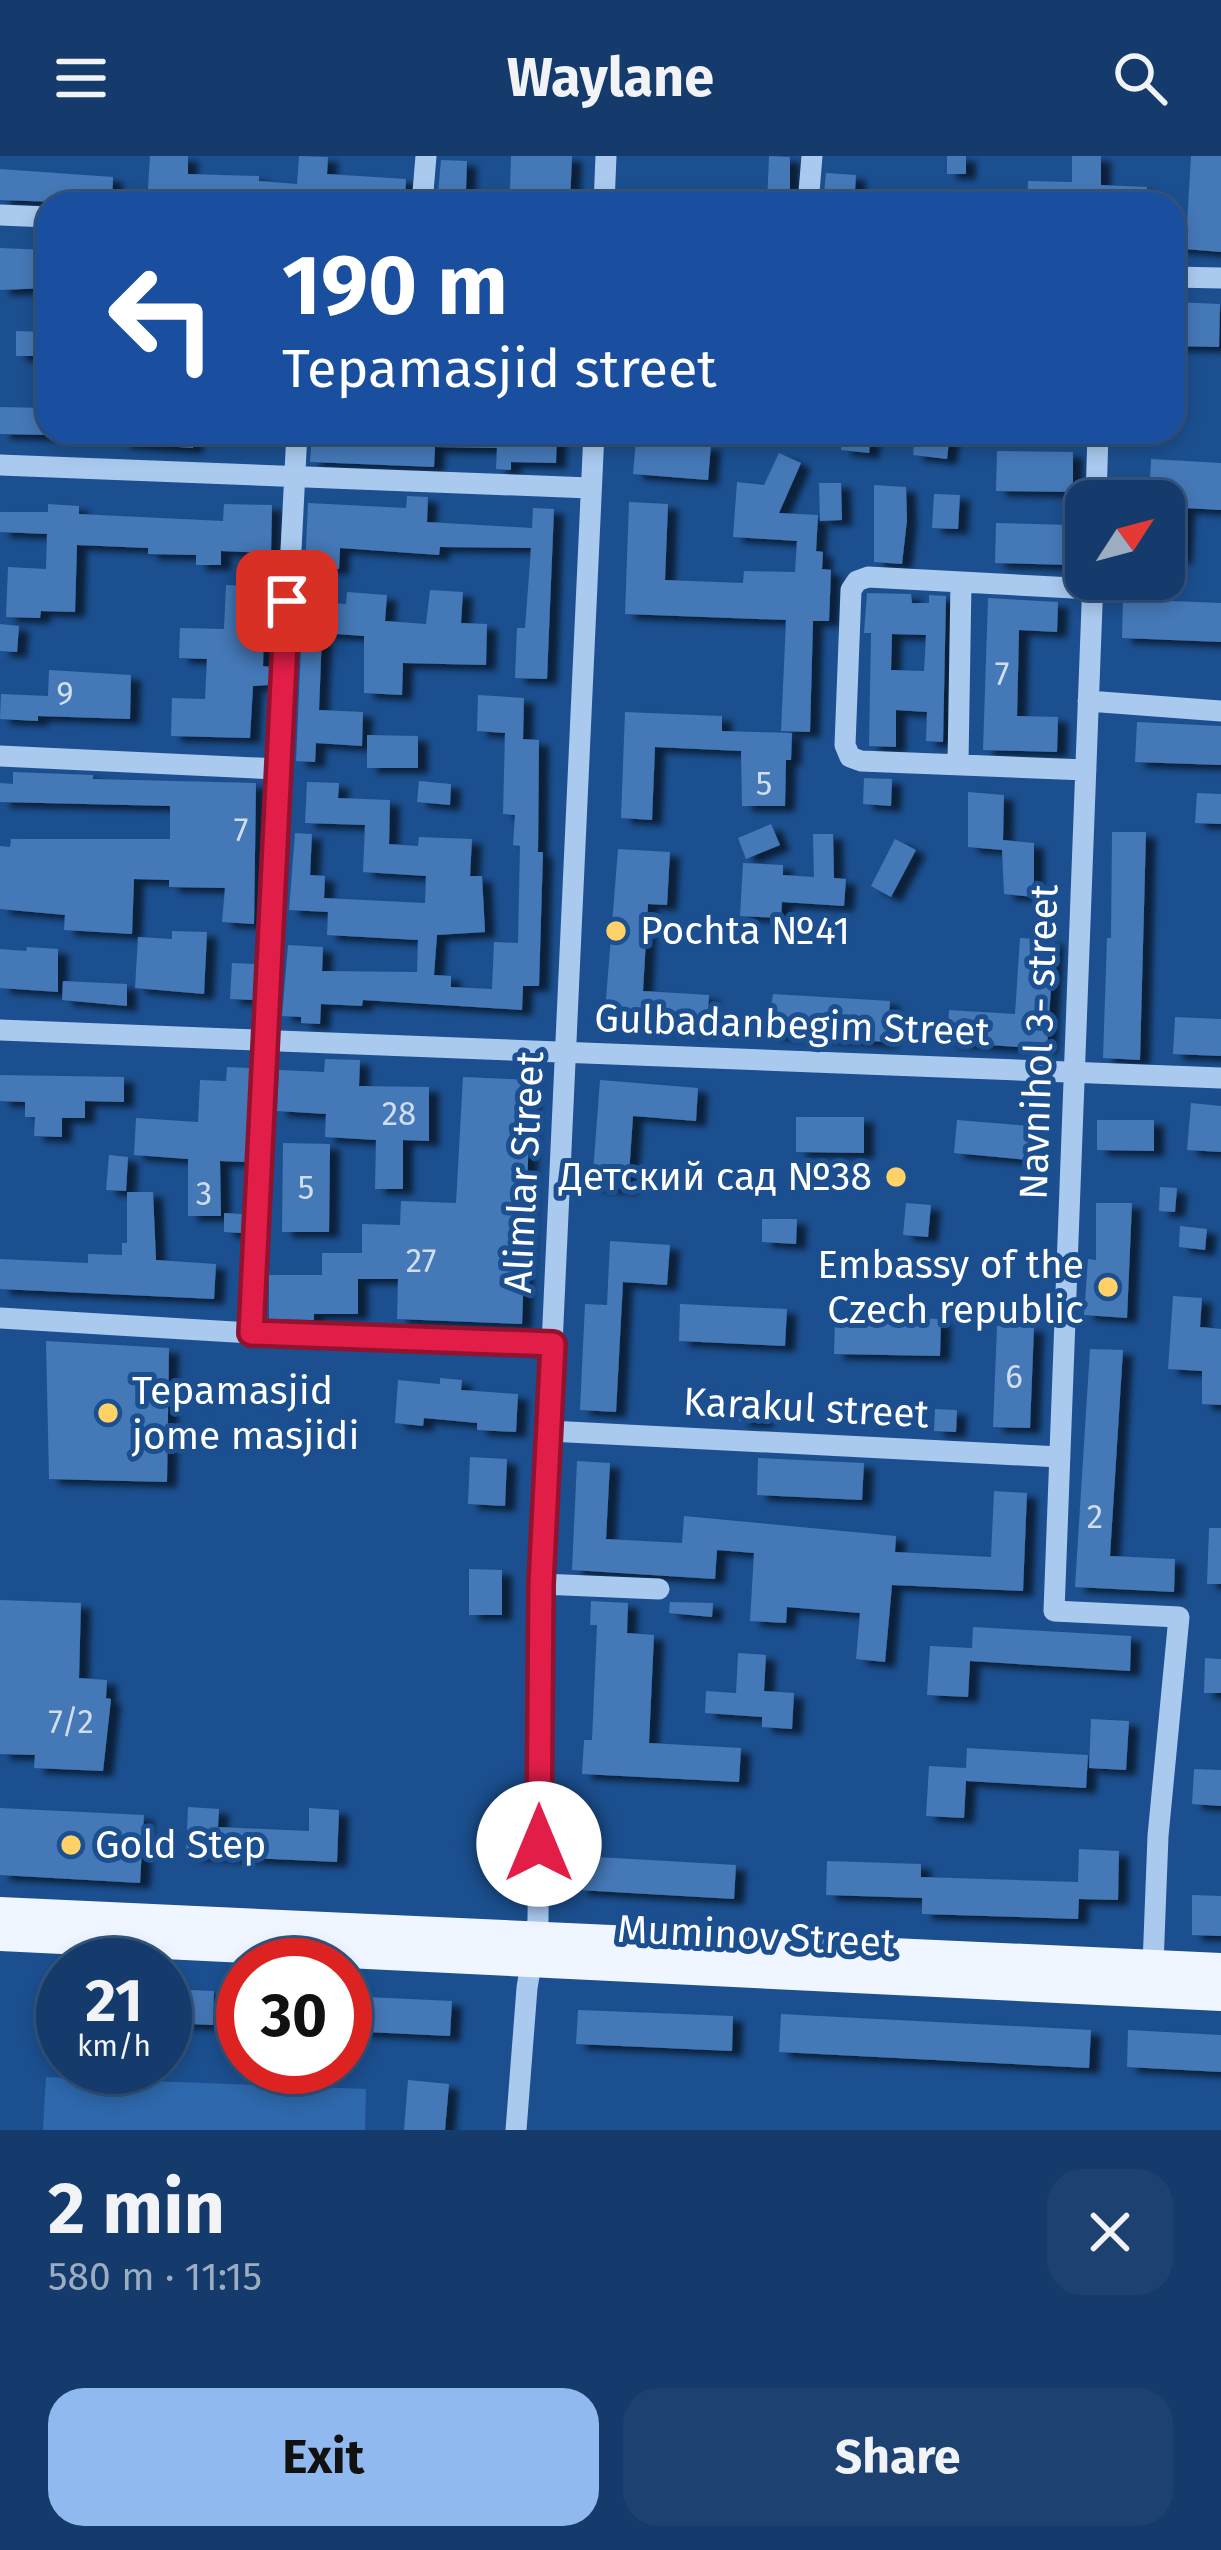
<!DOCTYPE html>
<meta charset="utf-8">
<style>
body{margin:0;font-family:"Fira Sans",sans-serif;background:#1d4271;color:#f1f3f6;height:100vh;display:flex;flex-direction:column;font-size:45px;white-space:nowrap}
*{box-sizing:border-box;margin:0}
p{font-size:39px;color:#9dadc1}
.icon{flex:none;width:66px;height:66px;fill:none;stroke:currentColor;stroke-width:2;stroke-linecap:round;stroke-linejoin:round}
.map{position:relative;height:1974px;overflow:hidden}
.side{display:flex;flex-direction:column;background:#143b6b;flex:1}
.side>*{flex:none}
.banner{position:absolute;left:36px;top:36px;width:1149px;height:252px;border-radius:36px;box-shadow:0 6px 18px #0003,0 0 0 3px #33557e;background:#1a4fa0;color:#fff;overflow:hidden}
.needle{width:78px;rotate:54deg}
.fabs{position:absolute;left:1065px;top:324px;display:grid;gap:24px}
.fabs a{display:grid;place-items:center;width:120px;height:120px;border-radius:24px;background:#143b6b;box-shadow:0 6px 18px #0003,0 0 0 3px #33557e;font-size:60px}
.speed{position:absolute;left:36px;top:1782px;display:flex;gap:24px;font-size:60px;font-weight:700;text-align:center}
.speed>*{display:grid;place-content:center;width:156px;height:156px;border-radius:50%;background:#143b6b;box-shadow:0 6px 18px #0003,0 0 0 3px #33557e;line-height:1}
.speed small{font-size:30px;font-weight:400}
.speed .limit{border:18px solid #d22;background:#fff;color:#111}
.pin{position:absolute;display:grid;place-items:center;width:102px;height:102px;color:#fff;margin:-51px;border-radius:24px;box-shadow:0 6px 18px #0006}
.me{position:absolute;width:132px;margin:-66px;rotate:0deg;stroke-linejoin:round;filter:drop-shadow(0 0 9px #0008)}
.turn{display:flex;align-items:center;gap:42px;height:252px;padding:0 48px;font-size:54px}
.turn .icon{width:156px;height:156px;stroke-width:2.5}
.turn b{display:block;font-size:84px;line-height:102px}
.round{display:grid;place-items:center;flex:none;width:126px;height:126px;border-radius:36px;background:#1d4271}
.summary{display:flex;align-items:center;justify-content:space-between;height:204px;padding:0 48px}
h1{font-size:72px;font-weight:700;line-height:90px}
.cta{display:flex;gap:24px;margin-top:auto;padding:24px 48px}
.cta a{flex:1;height:138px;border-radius:36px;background:#90b9f0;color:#111;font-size:48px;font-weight:700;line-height:138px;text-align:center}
.cta a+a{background:#1d4271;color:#f1f3f6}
header{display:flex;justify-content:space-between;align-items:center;height:156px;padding:0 48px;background:#143b6b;font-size:54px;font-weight:700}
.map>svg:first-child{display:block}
</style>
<header><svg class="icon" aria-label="menu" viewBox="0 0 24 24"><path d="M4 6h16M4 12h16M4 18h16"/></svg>Waylane<svg class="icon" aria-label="search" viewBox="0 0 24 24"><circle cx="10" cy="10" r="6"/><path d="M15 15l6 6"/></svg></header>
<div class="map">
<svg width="1221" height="1974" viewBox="0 0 1221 1974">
<defs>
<filter id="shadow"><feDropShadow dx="10" dy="5.5" stdDeviation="3" flood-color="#0009"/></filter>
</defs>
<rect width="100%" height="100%" fill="#1b4f8f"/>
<!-- green -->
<path fill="#2e69ad" d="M46,1921L366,1933L365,1974H43Z"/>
<!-- building -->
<path fill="#4478b7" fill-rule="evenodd" filter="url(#shadow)" d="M150,0H188V18L259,20V25L297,28L299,0L328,1L327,18L406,23L405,48H147Z
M511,0H572L570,48H437L441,4L467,5L466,33L510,34Z
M769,0L790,1V48H767Z
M947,0H966V18H947Z
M1072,0H1101V29L1147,31V48H1027L1028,25L1072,26Z
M1191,0H1221V96L1173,92V68L1187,69Z
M0,13L113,21L112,48L0,44Z
M826,17L856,19L855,35L889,36L888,48H823Z
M0,92L48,94V132L0,134Z
M1173,146L1220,148L1219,191L1173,190Z
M16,175L48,176V200H16Z
M0,251L48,252V279L0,278Z
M120,276H193V292L120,287Z
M312,276H557L556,307L511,306V314L496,313L497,292L435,291L434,311L310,306Z
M843,276L871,277L869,297L841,294Z
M915,276H950L947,303L913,299Z
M636,283L711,289L708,324L633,318Z
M997,295L1073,296V336L996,335Z
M779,297L801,307L779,357L818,359L816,395L823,396L822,413L831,414L829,465H813L810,576L781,575L786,464L625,458L629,346L668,348L665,424L743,427L744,415L795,416L797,385L733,381L737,326L764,329Z
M1151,303L1221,307V354L1185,352L1182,403L1164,402V345H1149Z
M819,327H841L842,364L820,365Z
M874,329L906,331L907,364L902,408L874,406Z
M934,338L960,339L958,373L932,372Z
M407,340L428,341L427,366L532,372L533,352L554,353L547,523L515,522L517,472H525L531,392L440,391L439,399L340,392L339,413L305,412L308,347L406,352Z
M48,348L79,350V358L223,365L224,348L272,349L271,397L221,395V409H196V399L148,398V392L77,389L75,456L41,455L40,462L6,461L8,411L46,413L47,378L0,376V356H48Z
M996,367L1072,369L1071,409L995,407Z
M226,429L253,430L251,474L264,475L263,510L270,511L269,529L253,530L250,582L171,580L172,542L205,543L207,503L179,502L180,472L224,473Z
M430,434L463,436L461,467L487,468L486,509L403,507L402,539L364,537V480L322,477L319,554L363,556L362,590L316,587L315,606L296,605L303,445L346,448L347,436L387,439L385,465L426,468Z
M867,437L911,438L912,447H929V439L946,440L943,586L926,585L927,556L896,554V591L869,590L871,477H864ZM892,478L926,479L924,515L891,514Z
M988,442L1058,446L1057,476L1019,474L1017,560L1058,561L1057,596L983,594Z
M1123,443L1221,447V486L1122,482Z
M0,468L19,470L17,496L0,495Z
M49,514L131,519L130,563L38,560V565L0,563L1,538L48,540Z
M478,539L524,542L523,583L539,584L538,696H543L539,830H523L522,854L363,844L362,850L321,848L320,868L301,867V861L282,860L288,789L323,791L322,815L417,816L418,784L327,779L328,756L289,754L295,677L312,678L310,719L325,720L324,742L425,747L426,720L363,716L365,669L305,667L307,626L339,627L338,642L390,644L389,688L418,690L419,681L472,683L470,720H482L485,776L437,779L434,819L451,820V831L492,833L494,786L518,787L520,690L513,689L515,659L503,658L505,577L477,575Z
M625,556L722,560V575L792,577L791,604H786L785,650H742L741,595L655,591L652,664L621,662Z
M1137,566L1221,570V609L1135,606Z
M367,579L418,580V612H367Z
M13,616L93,619V623L256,627L254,768L222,766L225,732L169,731V724L134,723L132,778L64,774L65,759L0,753V690L10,691L11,683H170V650L0,646V627L13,628Z
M864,622L892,623L891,650L863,648Z
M419,625L451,628L450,649L417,646Z
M968,636L1004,639L1003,684L1034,687V741L1004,738L1002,694L968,691Z
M1197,637L1221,638V668L1195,667Z
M771,668L780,689L746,703L738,682Z
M1112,676H1146L1140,904L1103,902L1107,782H1111Z
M813,678H833L834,722L846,723L844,750L782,746L781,762L740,760L743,707L783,709V719L814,721Z
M895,683L916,694L891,741L871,730Z
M618,693L670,696L667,749L648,748L643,835L709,839L707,875L604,868Z
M172,775L207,776L204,838L135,832L138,781L172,783Z
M1020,782L1054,784L1047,893L947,886L949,854L1015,858Z
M27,791L58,793V836L0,832V793L26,795Z
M232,807L255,808L253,844L230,843Z
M63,825L127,828V850L62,844Z
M773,838L890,845L887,886L767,878Z
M1175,861L1221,863V900L1173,898Z
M325,903L360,904L359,930L429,931V985L403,984V1033H375L376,984L325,981L326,958L277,955L279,914L324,916Z
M227,911L250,912L245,1006L220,1005L221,1060H188V1003L134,999L136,962L198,966L200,924L226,925Z
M0,919L124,921V946L85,945V962H62V981L34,980L35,961H25V946L0,945Z
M463,921L531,924L522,1168L397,1163L398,1123H358V1158H314V1164L269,1163V1119H322V1097H362V1068L400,1069L401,1045L456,1047Z
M600,924L698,932L696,965L633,960L628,1033L592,1030Z
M1191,947L1221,950V996L1187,994Z
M796,961H864V997L796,996Z
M957,964L1031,970L1028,1004L954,997Z
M1097,964H1154V995L1097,994Z
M283,987L330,988L329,1076H282Z
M109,999L128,1001L126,1035L106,1034Z
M1160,1031L1177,1032L1175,1056L1159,1055Z
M127,1036H153L156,1104L216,1108L214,1143L0,1133V1103L88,1107V1098L122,1099V1087H127Z
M906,1047L931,1049L928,1081L903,1079Z
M1096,1047H1132L1127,1162L1084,1159L1088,1103L1096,1104Z
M224,1057L242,1058L241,1077L224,1076Z
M762,1063H797L796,1088L762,1086Z
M1180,1070L1207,1073L1205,1094L1179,1091Z
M610,1085L670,1089L667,1129L623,1126L616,1256L580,1254L585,1148L607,1149Z
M1173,1140L1202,1142L1200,1171L1221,1173V1249L1202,1248V1215L1168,1213Z
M680,1148L787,1153L785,1190L679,1185Z
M835,1161L941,1163L940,1200L834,1198Z
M997,1170L1034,1171L1030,1272L993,1271Z
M46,1185L169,1192L167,1326L49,1323Z
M1090,1193L1123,1194L1110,1400L1175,1403L1174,1436L1075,1431Z
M440,1222L462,1224L461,1234L518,1238L516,1276L477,1274V1267L424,1262L423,1270L395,1267L398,1224L440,1228Z
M740,1238L765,1239L763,1266L739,1265Z
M935,1253L957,1254L956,1276L934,1275Z
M470,1301L507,1303L505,1350L468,1348Z
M758,1302L864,1307L862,1344L757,1339Z
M577,1305L610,1307L606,1383L682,1387L684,1360L896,1380L895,1396L991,1401L994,1335L1027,1337L1023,1435L892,1429L885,1506L856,1503L860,1457L787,1451L786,1467L750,1465L754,1397L717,1394L715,1423L572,1414Z
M1209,1372H1221V1428H1207Z
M469,1413L502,1414V1459H469Z
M0,1444L81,1447L79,1522L107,1524L106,1542L111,1543L103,1615L34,1612L35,1599L0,1598Z
M591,1445L628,1447L627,1477L654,1479L649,1587L741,1592L739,1626L582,1618L584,1584H592L597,1469H590Z
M670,1446L713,1447L712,1461L669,1457Z
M973,1471L1131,1480L1130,1515L970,1505L968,1541L927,1539L930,1490L972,1492Z
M738,1497L766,1499L764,1535L794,1537L792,1573L762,1571V1561L705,1557L706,1535L736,1537Z
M1205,1502L1221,1503V1537H1204Z
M1091,1563L1129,1565L1126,1614L1089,1612Z
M967,1592L1088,1599L1086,1632L966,1625L964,1662L926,1660L929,1610L966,1612Z
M1194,1613L1221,1614V1650L1192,1648Z
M188,1651L219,1653L218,1671L309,1675V1652L339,1654L337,1706L186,1699Z
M0,1652L144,1659L140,1727L0,1719Z
M1079,1693L1119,1695L1118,1744L1079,1743L1078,1763L922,1758V1742L826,1739L827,1705L921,1708V1721L1078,1726Z
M580,1700L736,1709L734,1743L578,1734Z
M1192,1739L1221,1740V1780L1192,1779Z
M165,1833L214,1835L213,1869L165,1867Z
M345,1840L452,1845L450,1880L345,1875Z
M578,1854L733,1860L732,1895L576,1888Z
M781,1858L1091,1874L1089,1912L779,1896Z
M1128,1874L1221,1879V1916L1127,1911Z
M408,1924L449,1928L445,1974H404Z"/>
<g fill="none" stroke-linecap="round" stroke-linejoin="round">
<!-- minor -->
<path stroke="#a9c9ee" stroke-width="21" d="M422,48L426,0
M604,48L606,0
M808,48L812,0
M0,59L48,61
M1173,121L1221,122
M0,309L590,332
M1096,345L1098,276
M1093,423L1054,1455L1179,1461L1158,1680L1153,1809
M1088,545L1221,555
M0,600L278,613
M958,607L961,426
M1086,614L861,605L850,601L845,589L851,434L857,425L868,421L1092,433
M0,874L1221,922
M0,1162L251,1177L553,1188
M251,1177L297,276
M549,1275L1060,1301
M541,1428L659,1433
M516,1974L527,1832L538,1764L541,1428L594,276"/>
<!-- major -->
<path stroke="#f0f6ff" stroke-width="30" d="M0,1756L1221,1812
M0,1780L1221,1840"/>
</g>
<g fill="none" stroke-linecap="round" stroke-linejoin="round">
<defs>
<path id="route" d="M287,445L251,1177L553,1188L541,1428L539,1688"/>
</defs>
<!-- route casing -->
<use href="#route" stroke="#92132f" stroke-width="30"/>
<!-- route -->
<use href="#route" stroke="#e11d48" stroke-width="21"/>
</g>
<!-- markers -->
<g fill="#ffd166" stroke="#1b4f8f" stroke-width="4.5">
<circle cx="616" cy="775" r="12"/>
<circle cx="896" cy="1021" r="12"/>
<circle cx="1108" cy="1131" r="12"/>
<circle cx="108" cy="1257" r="12"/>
<circle cx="71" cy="1689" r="12"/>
</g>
<g text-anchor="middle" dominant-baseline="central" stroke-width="10" stroke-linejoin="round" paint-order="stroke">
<!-- number labels -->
<g font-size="33" fill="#d0dded">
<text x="1002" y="518">7</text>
<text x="65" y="538">9</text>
<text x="764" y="628">5</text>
<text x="241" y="674">7</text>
<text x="399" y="958">28</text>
<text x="306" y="1032">5</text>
<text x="204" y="1038">3</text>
<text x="421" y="1105">27</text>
<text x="1014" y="1221">6</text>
<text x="1095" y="1361">2</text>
<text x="71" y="1566">7/2</text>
</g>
<!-- poi labels -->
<g font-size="39" fill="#fff" stroke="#1b4f8f" text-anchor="start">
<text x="640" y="775">Pochta №41</text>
<text x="872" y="1021" text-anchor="end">Детский сад №38</text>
<text x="1084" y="1109" text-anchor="end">Embassy of the<tspan x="1084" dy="45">Czech republic</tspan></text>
<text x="132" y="1235">Tepamasjid<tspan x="132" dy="45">jome masjidi</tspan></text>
<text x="95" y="1689">Gold Step</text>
</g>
<!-- street labels -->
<g font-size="39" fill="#fff" stroke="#1b4f8f">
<text transform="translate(792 869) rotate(2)">Gulbadanbegim Street</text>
<text transform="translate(1039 886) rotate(-88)">Navnihol 3- street</text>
<text transform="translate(524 1016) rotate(-87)">Аlimlar Street</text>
<text transform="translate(806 1252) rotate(3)">Karakul street</text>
<text transform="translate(756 1780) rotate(3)">Muminov Street</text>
</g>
</g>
</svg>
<div class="fabs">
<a><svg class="needle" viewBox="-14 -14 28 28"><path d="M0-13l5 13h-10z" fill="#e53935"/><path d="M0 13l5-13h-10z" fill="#9dadc1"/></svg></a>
</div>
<div class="speed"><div>21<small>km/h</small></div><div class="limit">30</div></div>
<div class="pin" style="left:287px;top:445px;background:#d93025"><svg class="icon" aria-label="arrive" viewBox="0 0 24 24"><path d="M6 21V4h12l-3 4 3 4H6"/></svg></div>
<svg class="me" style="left:539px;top:1688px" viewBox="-20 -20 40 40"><circle r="19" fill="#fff"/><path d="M0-13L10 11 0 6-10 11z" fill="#e11d48"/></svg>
<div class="banner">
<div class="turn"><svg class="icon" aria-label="left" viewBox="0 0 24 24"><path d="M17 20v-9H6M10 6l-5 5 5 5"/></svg><div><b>190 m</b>Tepamasjid street</div></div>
</div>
</div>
<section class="side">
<div class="summary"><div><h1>2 min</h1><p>580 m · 11:15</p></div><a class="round"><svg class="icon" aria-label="close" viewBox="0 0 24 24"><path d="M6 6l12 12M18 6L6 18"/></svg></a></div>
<div class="cta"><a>Exit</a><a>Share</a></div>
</section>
